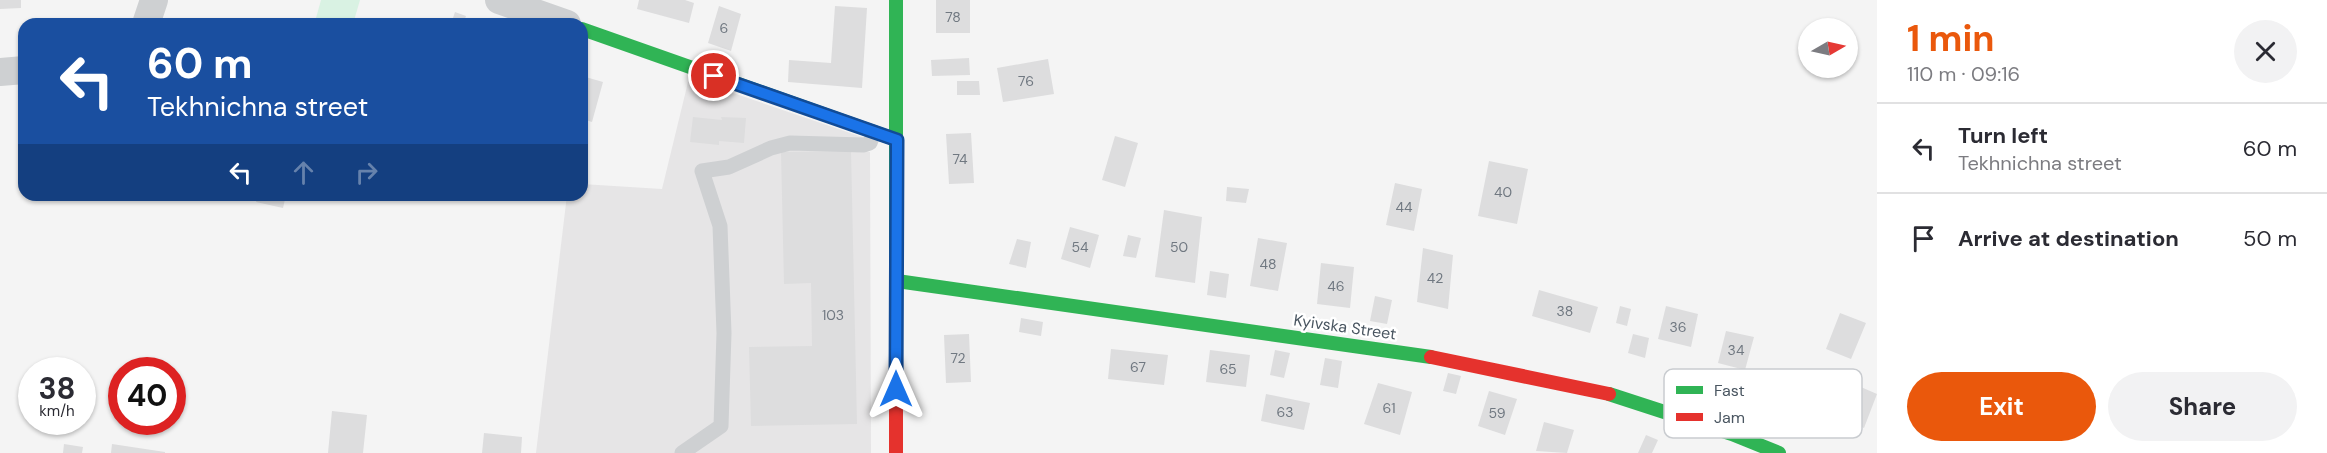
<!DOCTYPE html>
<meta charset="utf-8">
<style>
body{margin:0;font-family:"DM Sans",sans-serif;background:#f2f2f3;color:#2b2b33;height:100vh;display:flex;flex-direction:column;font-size:22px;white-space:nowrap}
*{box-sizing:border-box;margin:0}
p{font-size:20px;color:#7c7c81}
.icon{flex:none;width:33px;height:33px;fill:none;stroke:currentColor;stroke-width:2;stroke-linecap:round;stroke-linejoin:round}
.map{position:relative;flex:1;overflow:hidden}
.side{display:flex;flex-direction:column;background:#fff;width:450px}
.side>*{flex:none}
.banner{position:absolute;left:18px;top:18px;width:570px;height:183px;border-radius:18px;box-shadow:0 2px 4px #0004;background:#1a4fa0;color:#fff;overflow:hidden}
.needle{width:39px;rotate:81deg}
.fabs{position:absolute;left:1798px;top:18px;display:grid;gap:12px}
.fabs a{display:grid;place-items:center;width:60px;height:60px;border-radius:50%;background:#fff;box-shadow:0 2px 4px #0004;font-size:30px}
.speed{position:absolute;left:18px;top:357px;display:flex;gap:12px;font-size:30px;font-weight:700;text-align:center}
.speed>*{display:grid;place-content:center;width:78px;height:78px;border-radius:50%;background:#fff;box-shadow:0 2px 4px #0004;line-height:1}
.speed small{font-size:15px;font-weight:400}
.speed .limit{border:9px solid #d22;background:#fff;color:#111}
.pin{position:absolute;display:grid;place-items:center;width:51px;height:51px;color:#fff;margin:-26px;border:3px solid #fff;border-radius:50%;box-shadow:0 2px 6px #0007}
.me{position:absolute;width:66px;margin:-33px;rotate:0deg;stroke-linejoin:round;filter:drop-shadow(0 0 4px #0008)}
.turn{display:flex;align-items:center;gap:21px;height:126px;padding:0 30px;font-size:27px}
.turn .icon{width:78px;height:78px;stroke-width:2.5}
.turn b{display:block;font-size:42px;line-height:51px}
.lanes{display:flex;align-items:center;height:57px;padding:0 30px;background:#0003;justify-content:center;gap:30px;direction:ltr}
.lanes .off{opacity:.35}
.round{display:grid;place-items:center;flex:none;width:63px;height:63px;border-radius:32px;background:#f2f2f3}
.headline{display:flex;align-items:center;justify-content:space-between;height:102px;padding:0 30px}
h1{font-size:36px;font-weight:700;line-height:45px;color:#ea580c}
.action{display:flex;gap:12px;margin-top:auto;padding:12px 30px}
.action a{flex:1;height:69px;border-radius:36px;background:#ea580c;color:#fff;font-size:24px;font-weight:700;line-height:69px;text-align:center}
.action a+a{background:#f2f2f3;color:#2b2b33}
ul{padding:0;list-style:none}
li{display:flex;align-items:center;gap:18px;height:90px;padding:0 30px;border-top:2px solid #e1e1e2}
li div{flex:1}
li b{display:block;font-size:22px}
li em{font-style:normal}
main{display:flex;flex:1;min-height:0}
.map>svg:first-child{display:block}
</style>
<main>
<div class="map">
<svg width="1877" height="453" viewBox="0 0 1877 453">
<rect width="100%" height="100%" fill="#f4f4f4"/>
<!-- education -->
<path fill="#e6e5e6" d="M689,78L865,138L864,151L870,152L871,453H536L567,195H582V184L662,189Z"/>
<!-- green -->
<path fill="#d9f2e3" d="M321,0H360L353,24H337L316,18Z"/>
<!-- building -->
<path fill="#ddddde" d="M0,0H21V8L0,9Z
M639,0H685L694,3L689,23L637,9Z
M936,0H970V33H936Z
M719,6L741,14L731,51L708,43Z
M835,6L867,8L862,88L788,82L789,60L831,63Z
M455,12L466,16L463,24H451Z
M969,58L970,75L932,76L931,60Z
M1048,59L1054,94L1003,102L997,68Z
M582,76L603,82L592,122L582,119Z
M957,81H979L980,95H957Z
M693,117L722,120L721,117L746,118L744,143L719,141V145L690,142Z
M971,133L974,183L949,184L946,134Z
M1115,136L1138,143L1125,187L1102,180Z
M851,151L857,424L751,426L749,347L812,346L811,283L784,284L781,152Z
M1489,161L1528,169L1517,224L1478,216Z
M1395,183L1422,189L1414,231L1386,225Z
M1227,187L1249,189L1246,203L1226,201Z
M258,195H286L283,208L256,202Z
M1164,210L1202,217L1195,283L1155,277Z
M1070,227L1099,235L1090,268L1061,259Z
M1128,235L1141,238L1136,258L1123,256Z
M1258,238L1287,243L1278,291L1250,286Z
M1017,239L1031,242L1026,268L1009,264Z
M1423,248L1453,255L1448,309L1417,302Z
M1321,263L1354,267L1350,308L1317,304Z
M1210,271L1229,274L1226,298L1207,295Z
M1539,290L1598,307L1590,333L1532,316Z
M1375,296L1392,300L1387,324L1370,321Z
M1620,306L1631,309L1627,326L1616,323Z
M1666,306L1698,314L1691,347L1658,339Z
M1840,313L1866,323L1851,359L1826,349Z
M1021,318L1043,322L1041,336L1019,332Z
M1726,331L1754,337L1745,370L1718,363Z
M969,334L971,382L946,383L944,335Z
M1633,334L1649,338L1645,358L1628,353Z
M1111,349L1168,355L1164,385L1108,379Z
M1210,350L1250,355L1246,387L1206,382Z
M1275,350L1290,353L1284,378L1270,375Z
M1325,358L1342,361L1338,388L1320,385Z
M1448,373L1461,376L1456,394L1443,391Z
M1840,378L1877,394L1864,428L1825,411Z
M1378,383L1412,392L1400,435L1364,424Z
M1489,391L1517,399L1505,435L1478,426Z
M1266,394L1310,403L1304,430L1261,421Z
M332,411L367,415L363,453H328Z
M1544,422L1574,430L1567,453L1536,451Z
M484,433L522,437L521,453H482Z
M1646,435L1658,440L1652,453H1638Z
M64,444L83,447L82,453H63Z
M112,444L165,452V453H111Z"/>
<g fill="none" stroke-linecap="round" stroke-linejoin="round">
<!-- lane -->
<path stroke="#ced0d2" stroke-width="15" d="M682,453L721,426L724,333L720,226L702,171L729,167L771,148L790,143L864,145L870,143L874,132"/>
<!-- street -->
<path stroke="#ced0d2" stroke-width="28" d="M499,0L567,24
M146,24L154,0
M0,72L24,70"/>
<!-- fast -->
<path stroke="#30b455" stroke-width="14" d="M896,0V296
M582,29L897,140
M897,281L1431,357
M1609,394L1732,434L1779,453"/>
<!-- jam -->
<path stroke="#e5322d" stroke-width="14" d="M896,296V453
M1431,357L1609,394"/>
</g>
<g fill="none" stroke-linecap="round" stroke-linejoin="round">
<defs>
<path id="route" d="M714,76L897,140L896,389"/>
</defs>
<!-- route casing -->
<use href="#route" stroke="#114b97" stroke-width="15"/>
<!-- route -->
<use href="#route" stroke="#1a73e8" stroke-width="10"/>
</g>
<g text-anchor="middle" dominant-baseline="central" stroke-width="5" stroke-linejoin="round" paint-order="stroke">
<!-- number labels -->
<g font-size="14" fill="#707881">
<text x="953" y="17">78</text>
<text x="724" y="28">6</text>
<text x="1026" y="81">76</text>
<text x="960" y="159">74</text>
<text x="1503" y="192">40</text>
<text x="1404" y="207">44</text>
<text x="1080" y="247">54</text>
<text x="1179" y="247">50</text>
<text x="1268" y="264">48</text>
<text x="1435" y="278">42</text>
<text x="1336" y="286">46</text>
<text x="1565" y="311">38</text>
<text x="833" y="315">103</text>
<text x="1678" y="327">36</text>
<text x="1736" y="350">34</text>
<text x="958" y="358">72</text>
<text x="1138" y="367">67</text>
<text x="1228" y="369">65</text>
<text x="1389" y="408">61</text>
<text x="1285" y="412">63</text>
<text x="1497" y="413">59</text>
</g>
<!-- street labels -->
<g font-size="16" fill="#4a5661" stroke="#fff">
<text transform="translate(1345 327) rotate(8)">Kyivska Street</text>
</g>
</g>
<!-- legend -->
<rect x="1664" y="369" width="198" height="69" rx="9" fill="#fff" stroke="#c9ccd0" stroke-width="1.5"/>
<rect x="1676" y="386" width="27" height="8" fill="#30b455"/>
<rect x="1676" y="413" width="27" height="8" fill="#e5322d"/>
<g font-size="16" fill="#4a5661">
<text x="1714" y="396">Fast</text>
<text x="1714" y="423">Jam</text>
</g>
</svg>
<div class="fabs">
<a><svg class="needle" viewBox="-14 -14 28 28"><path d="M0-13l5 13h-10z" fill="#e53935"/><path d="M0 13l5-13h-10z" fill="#7c7c81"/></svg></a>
</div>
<div class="speed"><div>38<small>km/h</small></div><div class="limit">40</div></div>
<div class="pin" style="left:714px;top:76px;background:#d93025"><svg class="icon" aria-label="arrive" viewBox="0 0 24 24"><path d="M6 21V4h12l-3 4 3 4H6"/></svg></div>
<svg class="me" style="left:896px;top:389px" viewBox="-20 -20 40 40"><path d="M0-17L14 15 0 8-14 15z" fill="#1a73e8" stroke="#fff" stroke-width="4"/></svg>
<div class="banner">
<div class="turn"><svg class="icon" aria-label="left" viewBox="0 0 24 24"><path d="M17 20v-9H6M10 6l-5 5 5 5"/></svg><div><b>60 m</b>Tekhnichna street</div></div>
<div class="lanes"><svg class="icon" aria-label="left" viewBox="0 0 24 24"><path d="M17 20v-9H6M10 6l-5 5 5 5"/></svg><svg class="icon off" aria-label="ahead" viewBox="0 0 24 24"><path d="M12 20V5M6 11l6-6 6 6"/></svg><svg class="icon off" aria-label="right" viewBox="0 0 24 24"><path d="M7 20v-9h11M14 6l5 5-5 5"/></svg></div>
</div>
</div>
<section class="side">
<div class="headline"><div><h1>1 min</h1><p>110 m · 09:16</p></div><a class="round"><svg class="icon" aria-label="close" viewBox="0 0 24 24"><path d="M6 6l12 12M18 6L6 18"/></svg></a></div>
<ul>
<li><svg class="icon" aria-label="left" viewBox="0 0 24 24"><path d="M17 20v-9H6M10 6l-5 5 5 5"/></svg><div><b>Turn left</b><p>Tekhnichna street</p></div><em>60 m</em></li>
<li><svg class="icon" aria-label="arrive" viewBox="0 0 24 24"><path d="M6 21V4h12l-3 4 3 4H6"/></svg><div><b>Arrive at destination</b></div><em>50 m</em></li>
</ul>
<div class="action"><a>Exit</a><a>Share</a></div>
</section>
</main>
